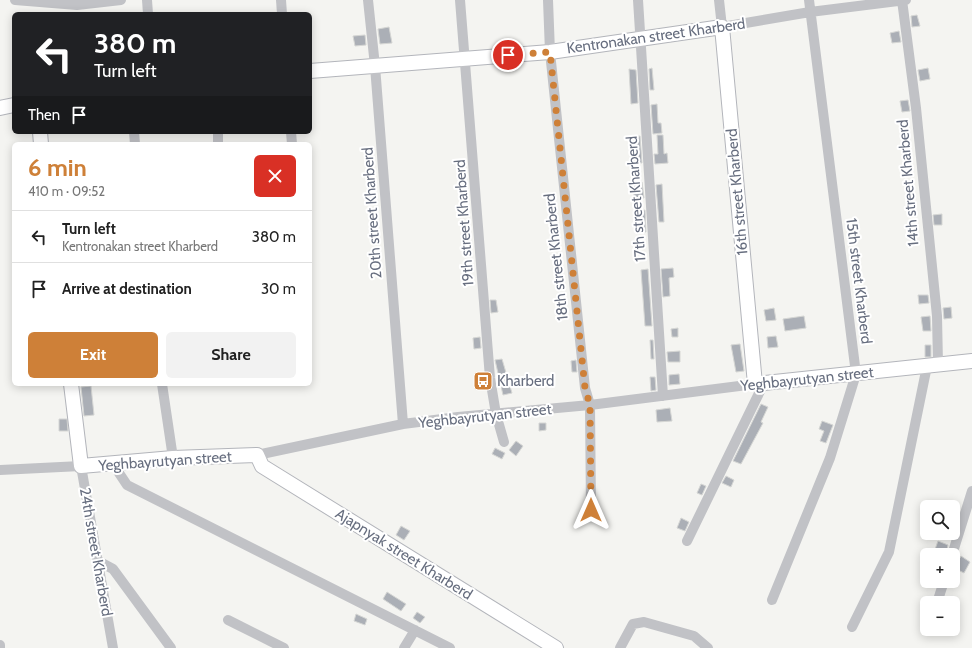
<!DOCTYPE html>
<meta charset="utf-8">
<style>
body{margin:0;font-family:Cabin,sans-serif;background:#f2f2f2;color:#222;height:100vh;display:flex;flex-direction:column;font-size:15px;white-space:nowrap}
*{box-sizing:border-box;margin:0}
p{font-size:13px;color:#767676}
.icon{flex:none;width:22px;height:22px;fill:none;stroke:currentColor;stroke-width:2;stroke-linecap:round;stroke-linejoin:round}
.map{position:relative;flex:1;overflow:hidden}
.sheet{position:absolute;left:12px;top:142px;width:300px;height:244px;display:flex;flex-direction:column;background:#fff;border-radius:6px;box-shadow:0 2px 10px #0003}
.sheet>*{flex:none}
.guide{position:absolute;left:12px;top:12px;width:300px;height:122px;border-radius:6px;box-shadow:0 2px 10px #0003;background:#202124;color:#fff;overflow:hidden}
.tools{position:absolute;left:920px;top:500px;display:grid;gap:8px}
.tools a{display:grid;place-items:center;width:40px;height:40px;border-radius:6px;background:#fff;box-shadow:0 2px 10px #0003;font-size:20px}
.pin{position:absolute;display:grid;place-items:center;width:34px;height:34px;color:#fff;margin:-17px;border:2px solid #fff;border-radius:50%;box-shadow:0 1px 4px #0007}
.me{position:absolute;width:44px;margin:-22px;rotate:0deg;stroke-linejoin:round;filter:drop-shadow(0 0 3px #0008)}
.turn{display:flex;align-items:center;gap:14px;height:84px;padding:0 16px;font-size:18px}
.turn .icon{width:52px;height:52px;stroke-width:2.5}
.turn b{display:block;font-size:28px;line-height:34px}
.then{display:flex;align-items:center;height:38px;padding:0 16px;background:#0003;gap:8px;font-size:15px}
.round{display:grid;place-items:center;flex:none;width:42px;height:42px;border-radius:6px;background:#f2f2f2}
.head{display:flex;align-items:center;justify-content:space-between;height:68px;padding:0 16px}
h1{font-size:24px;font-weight:700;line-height:30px;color:#ce8038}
.primary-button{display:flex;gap:8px;margin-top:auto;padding:8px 16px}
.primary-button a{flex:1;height:46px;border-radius:6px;background:#ce8038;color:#fff;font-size:16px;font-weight:700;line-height:46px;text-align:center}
.primary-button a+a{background:#f2f2f2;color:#222}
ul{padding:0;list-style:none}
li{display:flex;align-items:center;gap:12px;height:52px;padding:0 16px;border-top:1px solid #e0e0e0}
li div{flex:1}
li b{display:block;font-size:15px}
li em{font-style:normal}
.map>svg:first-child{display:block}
</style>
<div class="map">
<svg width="972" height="648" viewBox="0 0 972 648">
<rect width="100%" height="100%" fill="#f4f4f1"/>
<!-- building -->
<path fill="#abafb6" stroke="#d5d6d4" d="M917,15L920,26L912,27L911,16Z
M389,27L392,43L380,44L378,29Z
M899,31L901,42L892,43L890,33Z
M365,35L366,45L355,46L353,36Z
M652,68L654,90H650L649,69Z
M928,68L930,79L920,81L918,70Z
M629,69L636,70L638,103L631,104Z
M908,100L910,111L902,112L900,101Z
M657,104L658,123H661L662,133L653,134L651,105Z
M657,135H663L664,154L667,153L668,163L655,164L654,154H658Z
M634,136H640L642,163H634Z
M642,182L644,198L634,199L633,183Z
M662,184L664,222H659L656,185Z
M645,210L646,232H640L638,211Z
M942,214V225H934L933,215Z
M673,268L674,277L669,278L670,296L663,297L661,269Z
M648,269L652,326H645L641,270Z
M918,295H928L929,303L919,304Z
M490,300H496L498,312L491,313Z
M951,307L952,318L944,319L943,308Z
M774,308L776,320L766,321L764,310Z
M804,316L806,328L785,331L783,319Z
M930,316L931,331H923L921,317Z
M678,328V337H672L671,329Z
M776,336L778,347L768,348L767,337Z
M480,337L481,348L474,349L473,338Z
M650,340H653L654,359H651Z
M740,344L744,371L736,372L731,345Z
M925,345H931V357H925Z
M680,351V362H668L667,352Z
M502,359L512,393L503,395L495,360Z
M576,360L577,372H572L571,361Z
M679,374L680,384L669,385V375Z
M650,377H655L656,390L651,391Z
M91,386L94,415L84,416L81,387Z
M761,404L768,407L761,422L763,423L741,464L733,461Z
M670,408L672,421L657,422L656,410Z
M59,419H67L68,431H59Z
M822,421L833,425L826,443L820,441L824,431L819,429Z
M539,423H546V430L539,431Z
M516,441L523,446L516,456L509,450Z
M495,448L505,453L502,459L492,454Z
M726,476L734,480L731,487L722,483Z
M701,484L706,486L702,495L697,493Z
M681,518L689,522L685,531L677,528Z
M401,526L410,531L404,540L396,535Z
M938,541L948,545L946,555L934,552Z
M961,556L970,562L964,573L954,568Z
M387,592L406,604L401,611L383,599Z
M417,612L425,617L420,623L413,618Z
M356,614L367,619L365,625L354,621Z"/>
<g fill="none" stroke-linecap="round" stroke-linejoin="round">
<defs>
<path id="secondary" d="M310,71L550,52L722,27L755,384L972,361
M0,108L14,105
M40,132L41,144
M71,384L81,466L173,458L257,455L262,466L556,648"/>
</defs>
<!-- secondary casing -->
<use href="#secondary" stroke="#b3b5bb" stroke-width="16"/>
<!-- street -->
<path stroke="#c1c2c6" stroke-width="10" d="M15,0L77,5L121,0
M147,0L148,14
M281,0L282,14
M368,0L375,66L403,424
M460,0L490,378L496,414L504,442
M548,0L550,52L585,388L590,405L591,510
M638,0L663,396
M719,0L722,27L810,12L906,0
M902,0L916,108L937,316L938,364
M134,132L135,144
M218,132V144
M291,132L292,144
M162,384L173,458
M257,455L403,424L458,417L590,405L755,384
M113,464L127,485L450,648
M0,470L81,466L113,648
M687,541L764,383
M952,555L972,491
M98,561L113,569L171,648
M772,600L830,458L856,374L809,0
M937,603L944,581
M228,620L284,648
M852,627L889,552L927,366
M0,645V648
M404,648L415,630
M620,648L633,624L644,622L694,636L708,648"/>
<!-- secondary -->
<use href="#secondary" stroke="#fff" stroke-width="14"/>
</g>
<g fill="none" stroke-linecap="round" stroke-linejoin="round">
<!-- route -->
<path stroke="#ce8038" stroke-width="7" stroke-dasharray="0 12.6" d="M508,55L550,52L585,388L590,405L591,510"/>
</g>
<!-- icons -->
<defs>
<symbol id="bus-square" viewBox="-11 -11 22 22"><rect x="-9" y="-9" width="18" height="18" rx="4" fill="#ce8038" stroke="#fff"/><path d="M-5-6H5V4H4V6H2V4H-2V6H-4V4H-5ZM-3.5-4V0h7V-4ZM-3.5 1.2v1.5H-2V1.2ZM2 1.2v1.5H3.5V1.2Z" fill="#fff"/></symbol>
</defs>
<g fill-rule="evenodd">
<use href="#bus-square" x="472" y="370" width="22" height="22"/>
</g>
<g text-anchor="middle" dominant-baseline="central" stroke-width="4" stroke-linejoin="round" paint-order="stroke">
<!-- street labels -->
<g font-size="15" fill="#676e7f" stroke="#fff">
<text transform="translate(656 36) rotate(-8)">Kentronakan street Kharberd</text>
<text transform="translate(908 183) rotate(-95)">14th street Kharberd</text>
<text transform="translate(737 192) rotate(-95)">16th street Kharberd</text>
<text transform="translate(636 199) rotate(-94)">17th street Kharberd</text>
<text transform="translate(372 213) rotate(-94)">20th street Kharberd</text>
<text transform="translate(464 223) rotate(-94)">19th street Kharberd</text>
<text transform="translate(556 257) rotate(-96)">18th street Kharberd</text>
<text transform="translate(859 281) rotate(83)">15th street Kharberd</text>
<text transform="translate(807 379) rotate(-6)">Yeghbayrutyan street</text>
<text transform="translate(485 416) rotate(-6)">Yeghbayrutyan street</text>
<text transform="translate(165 461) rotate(-4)">Yeghbayrutyan street</text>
<text transform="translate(96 552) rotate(80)">24th street Kharberd</text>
<text transform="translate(404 554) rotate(32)">Ajapnyak street Kharberd</text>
</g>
<!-- poi labels -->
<g font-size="15" fill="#676e7f" stroke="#fff" text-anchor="start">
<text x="497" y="381">Kharberd</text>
</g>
</g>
</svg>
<div class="tools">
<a><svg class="icon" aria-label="search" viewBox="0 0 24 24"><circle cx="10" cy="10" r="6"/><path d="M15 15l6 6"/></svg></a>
<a>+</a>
<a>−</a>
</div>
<div class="pin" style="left:508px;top:55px;background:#d93025"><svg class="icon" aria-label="arrive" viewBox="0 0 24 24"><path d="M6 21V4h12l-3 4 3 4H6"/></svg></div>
<svg class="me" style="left:591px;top:510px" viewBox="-20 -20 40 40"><path d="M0-17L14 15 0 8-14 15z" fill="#ce8038" stroke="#fff" stroke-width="4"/></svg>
<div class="guide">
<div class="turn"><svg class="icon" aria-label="left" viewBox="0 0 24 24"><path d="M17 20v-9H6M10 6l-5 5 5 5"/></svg><div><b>380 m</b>Turn left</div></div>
<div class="then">Then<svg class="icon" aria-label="arrive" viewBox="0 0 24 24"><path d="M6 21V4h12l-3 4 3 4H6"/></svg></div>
</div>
<section class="sheet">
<div class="head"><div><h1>6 min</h1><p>410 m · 09:52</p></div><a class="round" style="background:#d93025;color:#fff"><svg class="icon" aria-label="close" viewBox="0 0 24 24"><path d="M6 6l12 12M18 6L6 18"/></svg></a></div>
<ul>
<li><svg class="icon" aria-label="left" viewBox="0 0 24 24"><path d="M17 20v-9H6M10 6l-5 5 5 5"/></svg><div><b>Turn left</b><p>Kentronakan street Kharberd</p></div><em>380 m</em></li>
<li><svg class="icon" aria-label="arrive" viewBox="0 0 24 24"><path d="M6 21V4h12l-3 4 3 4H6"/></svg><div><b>Arrive at destination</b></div><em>30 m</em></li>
</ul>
<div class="primary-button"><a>Exit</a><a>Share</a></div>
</section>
</div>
